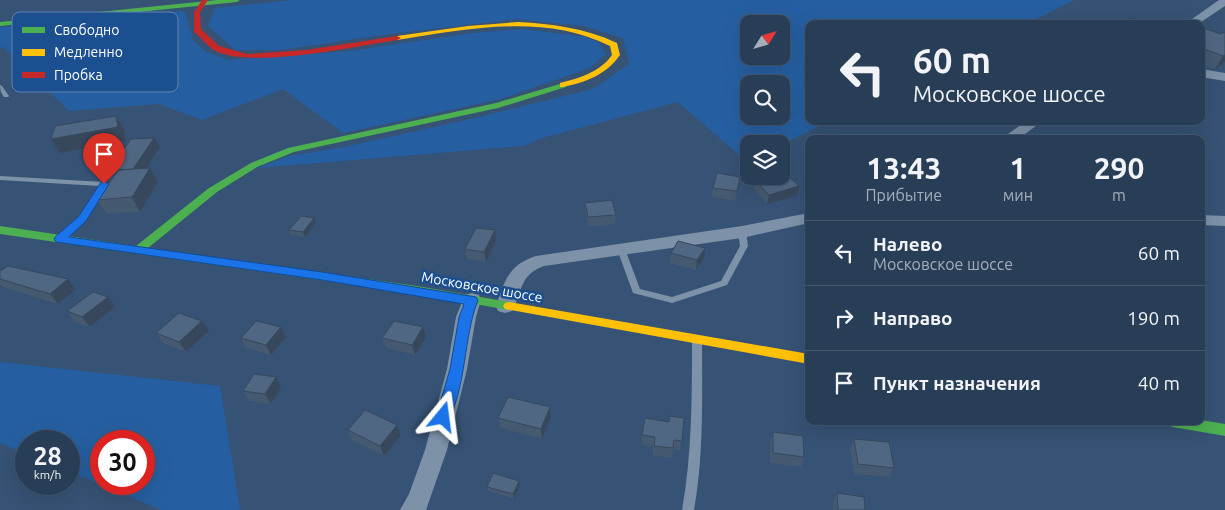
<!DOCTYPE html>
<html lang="ru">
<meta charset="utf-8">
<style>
body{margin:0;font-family:Ubuntu,sans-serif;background:#30455d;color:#f1f3f6;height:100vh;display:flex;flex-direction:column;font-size:19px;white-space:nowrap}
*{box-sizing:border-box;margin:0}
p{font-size:16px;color:#a5aeba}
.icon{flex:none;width:28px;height:28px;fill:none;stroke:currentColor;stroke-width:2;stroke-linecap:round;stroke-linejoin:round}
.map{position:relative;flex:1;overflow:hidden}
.sheet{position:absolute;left:805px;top:135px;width:400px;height:290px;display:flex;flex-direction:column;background:#283e57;border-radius:10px;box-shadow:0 5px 20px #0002,0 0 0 1px #44576d}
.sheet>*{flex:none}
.banner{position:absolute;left:805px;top:20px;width:400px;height:105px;border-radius:10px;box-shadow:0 5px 20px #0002,0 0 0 1px #44576d;background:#283e57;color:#f1f3f6;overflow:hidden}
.needle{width:32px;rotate:53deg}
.fabs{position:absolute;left:740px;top:15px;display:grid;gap:10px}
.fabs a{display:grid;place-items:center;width:50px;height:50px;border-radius:10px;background:#283e57;box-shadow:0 5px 20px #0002,0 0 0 1px #44576d;font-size:25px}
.speed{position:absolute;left:15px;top:430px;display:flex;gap:10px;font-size:25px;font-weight:700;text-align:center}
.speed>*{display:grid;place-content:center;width:65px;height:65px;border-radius:50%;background:#283e57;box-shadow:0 5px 20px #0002,0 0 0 1px #44576d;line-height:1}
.speed small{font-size:12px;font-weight:400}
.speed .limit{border:8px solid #d22;background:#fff;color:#111}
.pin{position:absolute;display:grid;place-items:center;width:42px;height:42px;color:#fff;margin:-51px -21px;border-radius:50% 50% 50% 0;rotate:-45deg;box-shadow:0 0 5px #0007}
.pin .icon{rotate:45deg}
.me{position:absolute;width:55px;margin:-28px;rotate:16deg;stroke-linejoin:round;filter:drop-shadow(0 0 4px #0008)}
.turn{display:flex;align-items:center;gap:18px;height:105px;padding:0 25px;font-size:22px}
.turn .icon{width:65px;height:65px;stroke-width:2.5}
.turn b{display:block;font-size:35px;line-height:42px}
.eta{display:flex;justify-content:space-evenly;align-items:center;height:85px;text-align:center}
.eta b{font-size:30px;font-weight:700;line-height:35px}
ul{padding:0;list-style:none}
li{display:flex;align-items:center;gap:15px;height:65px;padding:0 25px;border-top:1px solid #44576d}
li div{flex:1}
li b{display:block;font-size:19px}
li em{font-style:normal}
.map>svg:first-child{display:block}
</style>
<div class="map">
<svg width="1225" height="510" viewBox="0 0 1225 510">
<rect width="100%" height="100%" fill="#365274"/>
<!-- green -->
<path fill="#265fa1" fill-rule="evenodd" d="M291,0H1074L1026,24H809V121H829L781,145L749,144L747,162L678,102L542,138L523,146L258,168L289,156L344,147L457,122L593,89L629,64L623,38L584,26L517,19L389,34L281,50H235L208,26L215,8ZM749,24H781V56H749ZM749,84H781V116H749Z
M185,11L193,40L206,52L229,60L350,51L471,33L524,29L586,37L599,43L606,54L590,68L501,99L343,133L283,89L202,120L159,104L69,111L4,47L0,48V27Z
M0,362L220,386L240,510H162L69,471V441H26V454L0,443ZM144,441V484H101V441Z"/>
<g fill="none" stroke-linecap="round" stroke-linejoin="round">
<!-- lane -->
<path fill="#7d92a8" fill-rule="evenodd" d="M0,85L2,86L9,96L8,97H4C1,93 0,90 0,85Z
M0,176L104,182L108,184L85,221L63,240H57L56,238L57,236L79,217L99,186L0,180Z
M742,229L746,232L748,246L727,285L672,303L633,293L617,249L621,246L625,249L640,289L672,297L721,281L740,246L738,232Z
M697,337L701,338L702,341C702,397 704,454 694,510H682C692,455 692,397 692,341L693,338Z"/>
<!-- street -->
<path fill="#7d92a8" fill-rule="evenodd" d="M1219,0H1225V6L1198,24H1185Z
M1201,69L1225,73V81L1201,77Z
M1026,121H1043L1018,139H1001Z
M809,213V223L742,238L544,266C519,275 523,291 512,311L505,313L498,311L496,306C505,281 508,265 536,256L742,226Z
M1201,215L1225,216V226L1201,225Z
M472,293L479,295L481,300L476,317L467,369L447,450L426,510H400L409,494L425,450L447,369L456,317L465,295Z"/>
<!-- fast -->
<path fill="#4caf50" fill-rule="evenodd" d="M217,0H240L237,2L0,26V22Z
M563,83H566V87L498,108L294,152L257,167L217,192L148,248L417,286L509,302L513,303L515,306L513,309L509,310L417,294L0,234V226L136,246L209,188L251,163L288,148L496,103Z
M1201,420L1225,424V436L1173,427L1168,425L1166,421H1201Z"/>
<!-- slow -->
<path fill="#ffc107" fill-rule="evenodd" d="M518,22C553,24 585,28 617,43L620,55C606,75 586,82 563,87H560V83C580,78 600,72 612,55L610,46C544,13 467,29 397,40L393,38L397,36L468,26Z
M509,302L809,354V364L505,309L503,306L505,303Z"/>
<!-- jam -->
<path fill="#c62828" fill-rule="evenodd" d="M202,0H208L200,12L201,29L219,46L247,54L306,50L397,36L401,38L397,40C357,46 248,70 214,50C207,46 201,37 194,32V12Z"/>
</g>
<!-- wall -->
<path fill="#455971" d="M1201,32L1221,34L1225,62L1215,69L1201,64Z
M160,147L146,168H150L158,182L140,212L107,214L97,200L110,181L106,174Z
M740,177L735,201L712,197L713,188Z
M755,180L796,196L767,204L754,190Z
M585,203L616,215L615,224L589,227L585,213Z
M316,223L305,237L291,235L289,230Z
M495,230L496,240L486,262L467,259L465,249Z
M671,253L704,258L696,270L670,263Z
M0,271L76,289L58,304L2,287L0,284Z
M108,297L115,307L90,327L75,322L67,311Z
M281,327L286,337L271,355L246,348L241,338Z
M209,331L186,352L163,343L156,333Z
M426,337L415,355L386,348L382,338Z
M281,387L271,404L249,401L243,391Z
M550,407L551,417L542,439L500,428L498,418Z
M684,418L680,450L673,449L672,458L653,455V447L642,445V435L669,422Z
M397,425L401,435L384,456L352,440L348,430Z
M773,432L804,457L801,467L770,463V442Z
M854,439L894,468L889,477L854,474L850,449Z
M520,485L514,499L488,491L487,487Z
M837,493L865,510H833V502Z"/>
<!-- shaded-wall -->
<path fill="#38485c" d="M1225,55V62L1215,69L1223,56Z
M116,116L124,129L126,140L60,153L51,139Z
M154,138L160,147L137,182L131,172Z
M150,168L158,182L140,212L132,197Z
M799,186L796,196L767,204L769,195Z
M314,218L316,223L305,237L303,232Z
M495,230L496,240L486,262L484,252Z
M705,248L704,258L696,270L697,260Z
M68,279L76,289L58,304L50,294Z
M108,297L115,307L90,327L82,317Z
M202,321L209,331L186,352L179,342Z
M281,327L286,337L271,355L266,345Z
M423,327L426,337L415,355L412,345Z
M276,377L281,387L271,404L265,394Z
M550,407L551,417L542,439L541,429Z
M397,425L401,435L384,456L380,446Z
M519,481L520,485L514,499L513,494Z"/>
<!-- building -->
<path fill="#506783" stroke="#38485c" d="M1132,18L1149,24H1122Z
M1206,29L1221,34L1225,32V55L1223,56L1201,48V32Z
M116,116L118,127L51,139L55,126Z
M154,138L133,169L118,170L116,173L106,174L131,139Z
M150,168L132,197L97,200L118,170Z
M784,172L799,186L769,195L755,180L769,176H781V173Z
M717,173L740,177L737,191L713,188Z
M612,200L616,215L588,217L585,203Z
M301,216L314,218L303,232L289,230Z
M476,228L495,230L484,252L465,249Z
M678,241L705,248L697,260L671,253Z
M8,266L68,279L50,294L0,279V271Z
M93,292L108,297L82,317L67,311Z
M179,313L202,321L179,342L156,333Z
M256,321L281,327L266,345L241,338Z
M394,321L423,327L412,345L382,338Z
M254,374L276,377L265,394L243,391Z
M508,397L550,407L541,429L498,418Z
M365,410L397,425L380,446L348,430Z
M670,416L684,418L682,441L674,440L673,448L654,446L655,437L642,435L645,418L669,422Z
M773,432L803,436L804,457L773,453Z
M854,439L889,442L894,468L858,464Z
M493,473L519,481L513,494L487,487Z
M837,493L864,497L865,510H838Z"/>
<!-- route -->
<path fill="#1a73e8" stroke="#114b97" d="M104,181L109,184L86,221L69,237L322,272L476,297L478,300C463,339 467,384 448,421L443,423L438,421L436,417L450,369L459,317L464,304L322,280L56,242L54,239L56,236L79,216L101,182Z"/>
<g text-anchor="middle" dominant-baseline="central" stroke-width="5" stroke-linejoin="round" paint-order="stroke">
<!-- street labels -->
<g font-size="14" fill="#fff" stroke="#1b4f8f">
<text transform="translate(482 287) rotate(10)">Московское шоссе</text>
</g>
</g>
<!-- legend -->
<rect x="12" y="12" width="166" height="80" rx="8" fill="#1b4f8f" stroke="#5f84b1" stroke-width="1"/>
<rect x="22" y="27" width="23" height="6" fill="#4caf50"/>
<rect x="22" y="49" width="23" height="7" fill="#ffc107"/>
<rect x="22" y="72" width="23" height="6" fill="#c62828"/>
<g font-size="14" fill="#fff">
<text x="54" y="35">Свободно</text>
<text x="54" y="57">Медленно</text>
<text x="54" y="80">Пробка</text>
</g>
</svg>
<div class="fabs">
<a><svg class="needle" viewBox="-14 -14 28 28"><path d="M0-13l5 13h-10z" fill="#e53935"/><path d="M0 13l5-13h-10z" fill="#a5aeba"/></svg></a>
<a><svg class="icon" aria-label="search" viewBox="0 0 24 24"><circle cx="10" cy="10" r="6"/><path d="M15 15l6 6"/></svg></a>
<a><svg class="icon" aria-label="layers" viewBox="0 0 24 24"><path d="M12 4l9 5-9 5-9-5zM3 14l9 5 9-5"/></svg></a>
</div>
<div class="speed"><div>28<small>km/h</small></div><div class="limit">30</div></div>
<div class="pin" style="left:104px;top:184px;background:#d93025"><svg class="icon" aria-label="arrive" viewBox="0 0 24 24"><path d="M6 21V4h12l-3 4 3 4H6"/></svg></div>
<svg class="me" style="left:443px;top:417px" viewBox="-20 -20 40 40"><path d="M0-17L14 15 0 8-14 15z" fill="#1a73e8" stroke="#fff" stroke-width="4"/></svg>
<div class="banner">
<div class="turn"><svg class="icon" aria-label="left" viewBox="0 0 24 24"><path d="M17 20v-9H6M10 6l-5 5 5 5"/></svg><div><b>60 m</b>Московское шоссе</div></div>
</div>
<section class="sheet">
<div class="eta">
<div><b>13:43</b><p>Прибытие</p></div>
<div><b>1</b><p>мин</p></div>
<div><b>290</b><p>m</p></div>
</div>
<ul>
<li><svg class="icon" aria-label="left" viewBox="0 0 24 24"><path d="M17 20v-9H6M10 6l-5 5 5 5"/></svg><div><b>Налево</b><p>Московское шоссе</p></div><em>60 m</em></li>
<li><svg class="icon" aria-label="right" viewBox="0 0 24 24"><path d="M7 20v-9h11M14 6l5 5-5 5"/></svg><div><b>Направо</b></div><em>190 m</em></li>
<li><svg class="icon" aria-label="arrive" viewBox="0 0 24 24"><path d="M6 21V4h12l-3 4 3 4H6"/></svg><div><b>Пункт назначения</b></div><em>40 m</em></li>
</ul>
</section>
</div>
